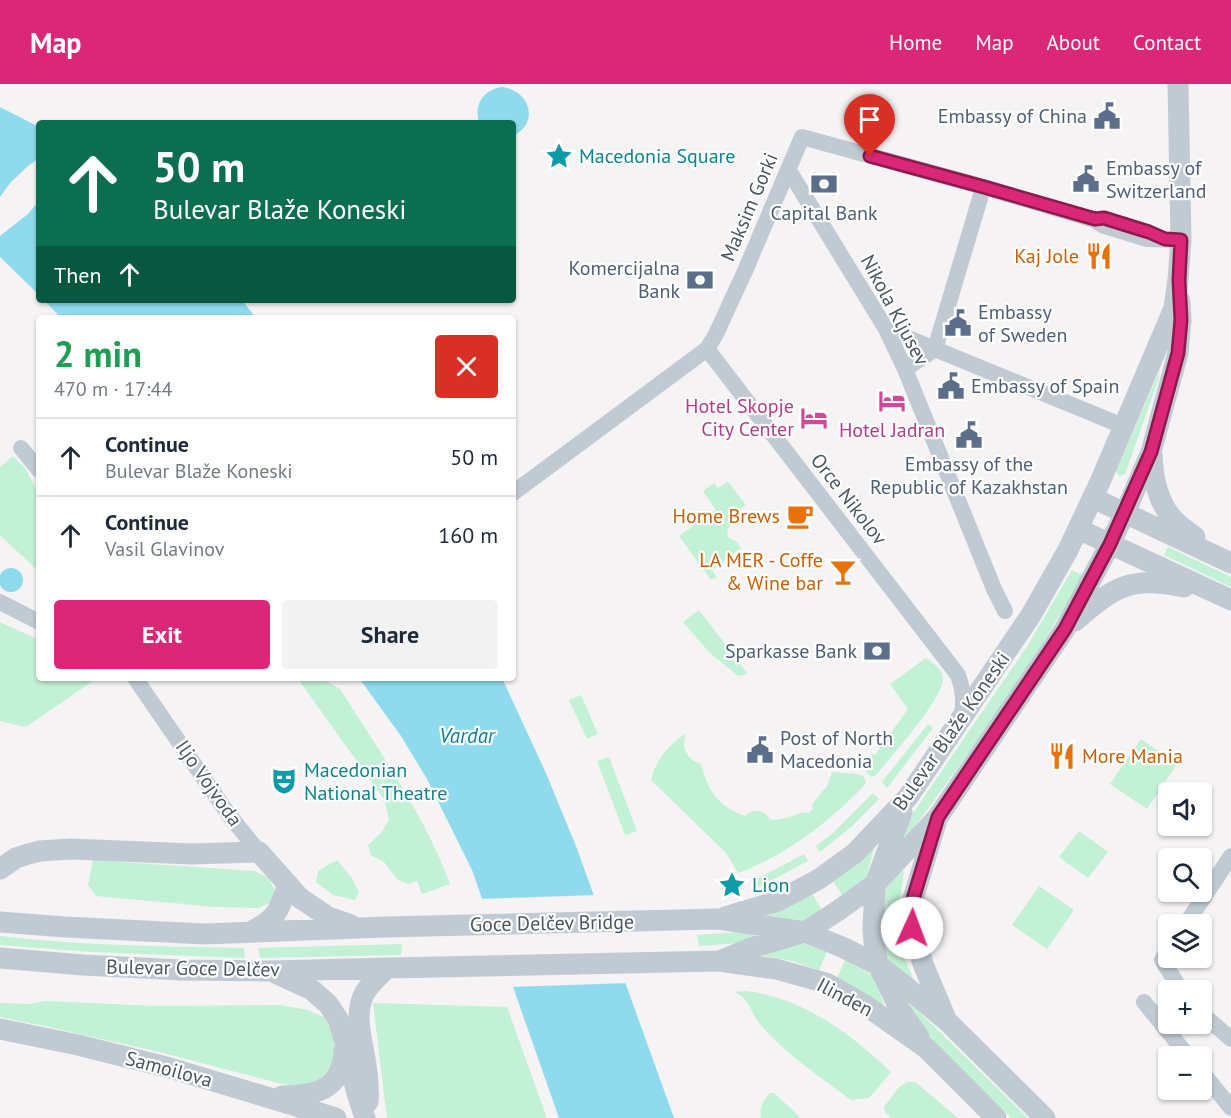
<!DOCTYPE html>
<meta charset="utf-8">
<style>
body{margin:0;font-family:"PT Sans",sans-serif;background:#f2f2f3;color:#1f2937;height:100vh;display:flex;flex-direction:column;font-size:22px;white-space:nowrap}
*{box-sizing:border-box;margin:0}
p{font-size:20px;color:#747a83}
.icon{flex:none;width:33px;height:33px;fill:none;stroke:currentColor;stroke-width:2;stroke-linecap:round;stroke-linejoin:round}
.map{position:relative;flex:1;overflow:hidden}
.drawer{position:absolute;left:36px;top:231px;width:480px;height:366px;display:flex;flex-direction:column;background:#fff;border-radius:6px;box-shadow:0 2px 4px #0004}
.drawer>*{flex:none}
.top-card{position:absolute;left:36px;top:36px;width:480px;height:183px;border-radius:6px;box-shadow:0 2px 4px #0004;background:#0b6e4f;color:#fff;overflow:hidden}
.controls{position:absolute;left:1158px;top:698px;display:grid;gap:12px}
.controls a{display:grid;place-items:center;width:54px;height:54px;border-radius:6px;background:#fff;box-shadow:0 2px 4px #0004;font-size:30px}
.pin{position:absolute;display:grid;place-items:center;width:51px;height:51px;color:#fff;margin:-62px -26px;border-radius:50% 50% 50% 0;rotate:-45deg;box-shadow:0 0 6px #0007}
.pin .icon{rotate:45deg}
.me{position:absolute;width:66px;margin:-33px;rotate:2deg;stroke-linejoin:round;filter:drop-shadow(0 0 4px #0008)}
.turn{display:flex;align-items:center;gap:21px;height:126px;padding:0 18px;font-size:27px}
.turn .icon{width:78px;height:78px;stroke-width:2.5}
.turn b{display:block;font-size:42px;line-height:51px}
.then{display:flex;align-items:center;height:57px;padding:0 18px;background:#0003;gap:12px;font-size:22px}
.round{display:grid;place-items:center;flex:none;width:63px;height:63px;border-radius:6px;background:#f2f2f3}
.summary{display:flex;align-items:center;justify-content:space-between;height:102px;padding:0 18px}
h1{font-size:36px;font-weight:800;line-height:45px;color:#1e9e55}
.cta{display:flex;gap:12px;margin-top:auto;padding:12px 18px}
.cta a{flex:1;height:69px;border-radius:6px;background:#db2777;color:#fff;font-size:24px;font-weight:800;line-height:69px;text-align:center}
.cta a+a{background:#f2f2f3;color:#1f2937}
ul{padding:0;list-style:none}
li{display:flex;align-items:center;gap:18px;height:78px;padding:0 18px;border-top:2px solid #e0e1e3}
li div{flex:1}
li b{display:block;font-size:22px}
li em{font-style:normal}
header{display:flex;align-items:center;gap:36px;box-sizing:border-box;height:84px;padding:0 30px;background:#db2777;color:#fff}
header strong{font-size:28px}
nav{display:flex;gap:33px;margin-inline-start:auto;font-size:21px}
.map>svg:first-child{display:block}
</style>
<header>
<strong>Map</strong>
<nav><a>Home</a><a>Map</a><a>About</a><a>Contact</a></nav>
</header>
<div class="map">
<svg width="1231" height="1034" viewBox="0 0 1231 1034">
<rect width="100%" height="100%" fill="#f5f3f3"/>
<!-- green -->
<path fill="#c3f1d5" d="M1160,286L1159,294L1125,390L1119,392L1116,387Z
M13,372L25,384L39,410V489C27,474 13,465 0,451V383Z
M728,398L746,421L740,425L736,424L732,425L729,431L730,435L734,437H739L743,442C734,439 723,441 729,454L737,458L741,464L712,486L717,493L711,496L679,452L716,426L703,407L714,399L718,404Z
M1168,463L1231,493V503L1164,471Z
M1072,486L1084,492L1037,568L993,635L900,763V748L1028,561Z
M699,526L748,590L738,592L710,569L683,538Z
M0,538L39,556V594H97L26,643L0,637Z
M926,574C933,579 944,586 943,595C943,615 889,675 875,692L871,693L865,686L864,682L873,670L875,671L908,625L890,600Z
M300,594H321L340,605C379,667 424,730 450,800L422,810L417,797L408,800L397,795L384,778L371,771L368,761L382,748L389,735L384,715L298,595Z
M581,611L598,650L587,655L569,616Z
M928,640L933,644L887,704L882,698Z
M686,649C681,664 686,675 701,680C707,706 719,723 745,732C754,724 764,725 770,736C781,736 792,733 802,728L808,729L812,726L813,719L827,702L832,688L857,690L863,692L865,695L866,699C859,708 850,715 842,723C812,750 777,775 738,789L726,769L651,696C656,675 669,661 686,649Z
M1141,655L1177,680L1147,725L1110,700Z
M609,673L637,747L625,751L597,677Z
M873,709L879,715L851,743L820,768L816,762L832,750Z
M1079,747L1108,768L1088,794L1059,773Z
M873,764L874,765L865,798L844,814L833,797Z
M804,770L808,777L755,805L751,798Z
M93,776L254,787L268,793L275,807L270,819L258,824L215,823L96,812L88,801Z
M337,776L351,793L359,808L355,816L333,811L316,798L318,787Z
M901,786L904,787L898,830H879L881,806Z
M1039,802L1074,826L1047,865L1012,841Z
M812,810L823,827L799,840L768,837L766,829Z
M739,848L755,850V854L742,859L699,862L697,851Z
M0,852C81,862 163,862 244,864L245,874L92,868L0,861Z
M900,854L904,874L913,894L909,896L885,880L880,855Z
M797,857L827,868L819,886L792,877L759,871Z
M402,860L401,871L260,874L258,864Z
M845,876L872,891L884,920L882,922L837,894Z
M746,907C803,914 850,949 891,988L869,1014L851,1016C819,992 785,970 760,940C749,927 751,915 734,908Z
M905,914L1028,1034H1011L929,954Z
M45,917L156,922L280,921L308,926L326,934C329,941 336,953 337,960C338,976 324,997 309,1001C303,1003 296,1002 290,1002L163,969L49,943L4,934L0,932V919L29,920Z
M373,919L507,923L547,1034H387Z
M907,998H915L920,1002L958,1034H891L884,1026V1023L899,1003Z
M770,1009H774L799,1032V1034H761C759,1023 763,1017 770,1009Z"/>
<!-- water -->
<path fill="#90daee" d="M502,3C530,6 540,39 513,52V39H479C474,20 483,6 502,3Z
M0,23L39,43V211L0,173Z
M44,216H242L256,234H61Z
M-1 496a12 12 0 1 1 24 0a12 12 0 1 1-24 0Z
M359,594H502L545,687L576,762L674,1034H559L472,786L427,695L401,652Z"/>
<!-- pier -->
<path fill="#f5f3f3" d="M39,74V117L28,130L0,152V113L10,99L27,83Z
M597,811L629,899L510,903L479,815Z"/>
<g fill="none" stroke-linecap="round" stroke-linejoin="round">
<!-- minor -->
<path stroke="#c1cad2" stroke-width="16" d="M788,85L886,245L905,285L994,505L1005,527
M886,245L1123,342
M707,265L958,591C963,606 965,618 961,633
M935,265L981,111
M905,285L935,265
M21,364L39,386
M513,409L707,265L716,250L745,187L802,53L984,103L1095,136L1102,141L1147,155L1181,156
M0,518L39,538
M135,594L229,731L259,768
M1186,840L1231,772
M1168,865L1162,876L1181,906
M1144,918L1188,972
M1202,930L1231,955
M1202,988L1231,1024"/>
<!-- tertiary -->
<path stroke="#c1cad2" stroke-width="21" d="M1152,371C1153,395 1158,421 1176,438C1182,444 1189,448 1195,453
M1093,414L1231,479
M1078,445L1231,516
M1075,537C1115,502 1130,492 1184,503
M902,728L875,800L873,844L874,858L878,881L900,926L919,953
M936,739L913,815V844L923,880L946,935
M0,785L16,774L28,770L40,767L71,765L192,770L259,768L300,814L328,833L351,841
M725,833L778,817L819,795L855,769L908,713L1031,531L1068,466L1100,398L1174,224L1178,196L1181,156L1178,0
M0,838L65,843L205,850L386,843L718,835L805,848L842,863L878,881L904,901L948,938L1045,1034
M250,848C277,835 279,827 288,800
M0,874L83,881L181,886L272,887L387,884L719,877L776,885L826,899L865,921L926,964L996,1034
M720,877L751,864L805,848L839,826L875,800L938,733L1065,545L1110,460L1125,429L1151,368L1178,269L1181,236L1180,217
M275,889L312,906L328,920L338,935L345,958L356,1006L365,1034
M0,945L78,961L170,984L336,1034
M282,1012C315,1012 342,1006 344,967
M368,1018C369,1006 368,994 366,981C363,959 354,934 363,912C368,901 379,892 387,884"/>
</g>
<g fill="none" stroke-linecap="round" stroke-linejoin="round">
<defs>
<path id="route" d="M870,72L984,103L1095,135L1104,134L1149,148L1165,155L1181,156L1179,196L1181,236L1178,269L1151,368L1110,460L1065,545L938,733L913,815L912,844"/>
</defs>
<!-- route casing -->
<use href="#route" stroke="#8e194d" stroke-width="15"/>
<!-- route -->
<use href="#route" stroke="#db2777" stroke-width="10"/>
</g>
<!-- icons -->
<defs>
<symbol id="civic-bare" viewBox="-9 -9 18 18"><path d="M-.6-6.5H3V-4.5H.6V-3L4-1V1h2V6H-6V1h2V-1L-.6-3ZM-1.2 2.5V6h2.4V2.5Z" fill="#5c6f8a" stroke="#fff" stroke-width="2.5" paint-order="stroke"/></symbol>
<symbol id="sight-bare" viewBox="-9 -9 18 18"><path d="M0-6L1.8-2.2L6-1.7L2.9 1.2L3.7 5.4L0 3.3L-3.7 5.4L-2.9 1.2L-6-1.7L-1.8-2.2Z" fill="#0f9aa8" stroke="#fff" stroke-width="2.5" paint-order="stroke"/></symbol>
<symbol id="bank-bare" viewBox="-9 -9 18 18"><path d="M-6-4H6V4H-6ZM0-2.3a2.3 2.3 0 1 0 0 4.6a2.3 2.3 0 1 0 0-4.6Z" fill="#5c6f8a" stroke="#fff" stroke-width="2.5" paint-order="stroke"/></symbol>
<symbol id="restaurant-bare" viewBox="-9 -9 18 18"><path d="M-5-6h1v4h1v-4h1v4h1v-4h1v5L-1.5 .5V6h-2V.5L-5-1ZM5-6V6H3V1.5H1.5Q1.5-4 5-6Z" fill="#e8710a" stroke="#fff" stroke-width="2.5" paint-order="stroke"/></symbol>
<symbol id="hotel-bare" viewBox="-9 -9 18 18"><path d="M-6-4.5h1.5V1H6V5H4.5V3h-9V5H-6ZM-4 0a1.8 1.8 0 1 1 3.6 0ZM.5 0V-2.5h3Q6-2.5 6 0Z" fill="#d1479c" stroke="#fff" stroke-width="2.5" paint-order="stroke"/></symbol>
<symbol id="cafe-bare" viewBox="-9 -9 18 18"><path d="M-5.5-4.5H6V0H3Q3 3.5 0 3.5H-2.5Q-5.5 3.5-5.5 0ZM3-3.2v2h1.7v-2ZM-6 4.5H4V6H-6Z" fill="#e8710a" stroke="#fff" stroke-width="2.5" paint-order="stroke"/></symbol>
<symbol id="bar-bare" viewBox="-9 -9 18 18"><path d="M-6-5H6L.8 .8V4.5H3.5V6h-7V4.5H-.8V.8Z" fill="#e8710a" stroke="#fff" stroke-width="2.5" paint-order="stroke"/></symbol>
<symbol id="theatre-bare" viewBox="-9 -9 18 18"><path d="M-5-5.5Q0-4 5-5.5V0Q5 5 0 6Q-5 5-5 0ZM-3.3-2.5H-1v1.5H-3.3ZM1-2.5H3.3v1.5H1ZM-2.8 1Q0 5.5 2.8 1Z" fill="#0f9aa8" stroke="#fff" stroke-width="2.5" paint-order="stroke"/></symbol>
</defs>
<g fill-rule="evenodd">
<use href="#civic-bare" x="1088" y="13" width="38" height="38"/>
<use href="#sight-bare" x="540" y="53" width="38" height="38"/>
<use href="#civic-bare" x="1067" y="76" width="38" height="38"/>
<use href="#bank-bare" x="805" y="81" width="38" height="38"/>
<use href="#restaurant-bare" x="1080" y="153" width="38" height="38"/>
<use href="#bank-bare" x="681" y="177" width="38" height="38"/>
<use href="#civic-bare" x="939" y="220" width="38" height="38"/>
<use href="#civic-bare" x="932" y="283" width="38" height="38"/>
<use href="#hotel-bare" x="873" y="298" width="38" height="38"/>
<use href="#hotel-bare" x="795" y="315" width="38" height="38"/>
<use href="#civic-bare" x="950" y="332" width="38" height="38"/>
<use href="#cafe-bare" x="781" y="413" width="38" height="38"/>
<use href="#bar-bare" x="824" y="469" width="38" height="38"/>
<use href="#bank-bare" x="858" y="548" width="38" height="38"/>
<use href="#civic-bare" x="741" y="647" width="38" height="38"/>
<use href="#restaurant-bare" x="1043" y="653" width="38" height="38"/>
<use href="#theatre-bare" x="265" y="678" width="38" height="38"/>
<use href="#sight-bare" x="713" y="782" width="38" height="38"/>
</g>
<g text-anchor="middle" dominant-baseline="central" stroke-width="4.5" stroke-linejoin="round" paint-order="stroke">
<!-- service labels -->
<g font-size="20" fill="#4e5e75" stroke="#fff" text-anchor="start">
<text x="1087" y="32" text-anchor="end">Embassy of China</text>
<text x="1106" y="84">Embassy of<tspan x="1106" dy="23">Switzerland</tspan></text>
<text x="824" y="129" text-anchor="middle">Capital Bank</text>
<text x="680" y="184" text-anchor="end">Komercijalna<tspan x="680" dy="23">Bank</tspan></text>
<text x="978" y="228">Embassy<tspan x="978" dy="23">of Sweden</tspan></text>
<text x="971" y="302">Embassy of Spain</text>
<text x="969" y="380" text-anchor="middle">Embassy of the<tspan x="969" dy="23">Republic of Kazakhstan</tspan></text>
<text x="857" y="567" text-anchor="end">Sparkasse Bank</text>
<text x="780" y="654">Post of North<tspan x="780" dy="23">Macedonia</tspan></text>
</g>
<!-- culture labels -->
<g font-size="20" fill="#0d838f" stroke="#fff" text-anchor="start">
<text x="579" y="72">Macedonia Square</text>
<text x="304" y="686">Macedonian<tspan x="304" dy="23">National Theatre</tspan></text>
<text x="752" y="801">Lion</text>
</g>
<!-- street labels -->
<g font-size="20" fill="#4a5661" stroke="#fff">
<text transform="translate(749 123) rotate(-67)">Maksim Gorki</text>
<text transform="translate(895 226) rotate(62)">Nikola Kljusev</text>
<text transform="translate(849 415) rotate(52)">Orce Nikolov</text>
<text transform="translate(951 647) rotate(-55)">Bulevar Blaže Koneski</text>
<text transform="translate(209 699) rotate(55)">Iljo Vojvoda</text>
<text transform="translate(552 839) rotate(-1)">Goce Delčev Bridge</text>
<text transform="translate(193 884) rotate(1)">Bulevar Goce Delčev</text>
<text transform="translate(845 913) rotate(28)">Ilinden</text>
<text transform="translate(169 985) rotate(15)">Samoilova</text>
</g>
<!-- food labels -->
<g font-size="20" fill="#c56008" stroke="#fff" text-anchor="end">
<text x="1079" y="172">Kaj Jole</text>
<text x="780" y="432">Home Brews</text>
<text x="823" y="476">LA MER - Coffe<tspan x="823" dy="23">&amp; Wine bar</tspan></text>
<text x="1082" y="672" text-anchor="start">More Mania</text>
</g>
<!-- hotel labels -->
<g font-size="20" fill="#b23c85" stroke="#fff" text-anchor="end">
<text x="794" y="322">Hotel Skopje<tspan x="794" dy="23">City Center</tspan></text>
<text x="892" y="346" text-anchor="middle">Hotel Jadran</text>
</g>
<!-- water labels -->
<g font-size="21" font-style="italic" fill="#0c7c9b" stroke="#fff">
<text x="467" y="651">Vardar</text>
</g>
</g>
</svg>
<div class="controls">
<a><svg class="icon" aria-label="sound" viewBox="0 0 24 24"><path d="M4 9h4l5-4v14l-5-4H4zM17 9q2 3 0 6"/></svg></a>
<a><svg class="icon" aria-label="search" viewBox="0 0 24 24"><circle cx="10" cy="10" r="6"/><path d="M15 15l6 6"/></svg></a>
<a><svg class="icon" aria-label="layers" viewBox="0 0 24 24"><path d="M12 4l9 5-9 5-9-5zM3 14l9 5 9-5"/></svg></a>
<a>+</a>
<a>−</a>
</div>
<div class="pin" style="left:870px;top:72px;background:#d93025"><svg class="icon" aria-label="arrive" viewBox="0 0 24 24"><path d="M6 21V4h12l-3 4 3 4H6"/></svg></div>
<svg class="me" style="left:912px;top:844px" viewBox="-20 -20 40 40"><circle r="19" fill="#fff"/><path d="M0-13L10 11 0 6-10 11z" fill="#db2777"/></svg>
<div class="top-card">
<div class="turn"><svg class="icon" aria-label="ahead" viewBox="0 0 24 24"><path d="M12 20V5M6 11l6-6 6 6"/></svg><div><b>50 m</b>Bulevar Blaže Koneski</div></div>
<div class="then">Then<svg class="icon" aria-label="ahead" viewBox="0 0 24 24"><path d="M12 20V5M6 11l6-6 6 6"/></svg></div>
</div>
<section class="drawer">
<div class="summary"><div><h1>2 min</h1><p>470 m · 17:44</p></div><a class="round" style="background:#d93025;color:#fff"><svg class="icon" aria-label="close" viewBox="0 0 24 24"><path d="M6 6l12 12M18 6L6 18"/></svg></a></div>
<ul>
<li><svg class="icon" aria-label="ahead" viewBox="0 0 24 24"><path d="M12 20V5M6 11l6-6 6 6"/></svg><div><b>Continue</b><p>Bulevar Blaže Koneski</p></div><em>50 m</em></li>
<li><svg class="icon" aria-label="ahead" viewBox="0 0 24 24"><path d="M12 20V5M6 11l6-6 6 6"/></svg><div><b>Continue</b><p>Vasil Glavinov</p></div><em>160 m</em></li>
</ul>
<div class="cta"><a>Exit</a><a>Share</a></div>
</section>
</div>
